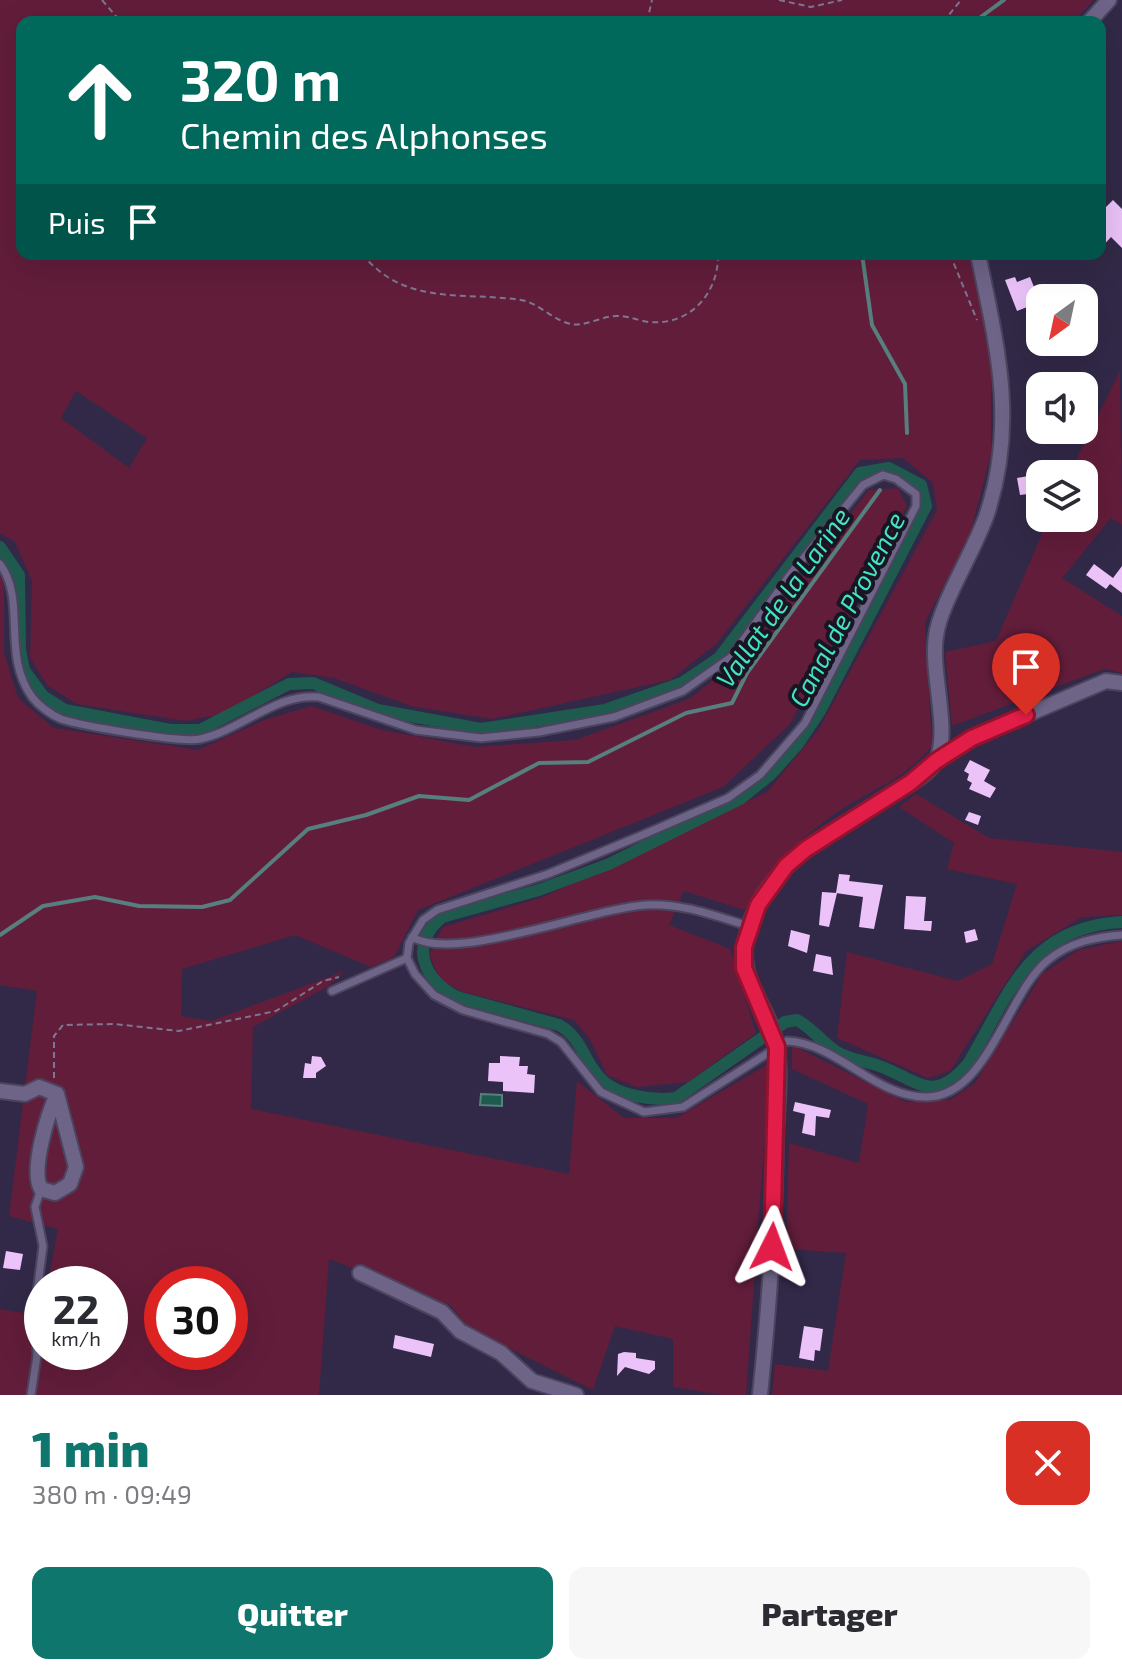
<!DOCTYPE html>
<html lang="fr">
<meta charset="utf-8">
<style>
body{margin:0;font-family:"Exo 2",sans-serif;background:#f7f7f7;color:#2b2b33;height:100vh;display:flex;flex-direction:column;font-size:30px;white-space:nowrap}
*{box-sizing:border-box;margin:0}
p{font-size:26px;color:#7c7c81}
.icon{flex:none;width:44px;height:44px;fill:none;stroke:currentColor;stroke-width:2;stroke-linecap:round;stroke-linejoin:round}
.map{position:relative;height:1395px;overflow:hidden}
.sheet{display:flex;flex-direction:column;background:#fff;flex:1}
.sheet>*{flex:none}
.banner{position:absolute;left:16px;top:16px;width:1090px;height:244px;border-radius:16px;box-shadow:0 8px 32px #0002;background:#00695c;color:#fff;overflow:hidden}
.needle{width:52px;rotate:213deg}
.tools{position:absolute;left:1026px;top:284px;display:grid;gap:16px}
.tools a{display:grid;place-items:center;width:72px;height:72px;border-radius:16px;background:#fff;box-shadow:0 8px 32px #0002;font-size:40px}
.speed{position:absolute;left:24px;top:1266px;display:flex;gap:16px;font-size:40px;font-weight:700;text-align:center}
.speed>*{display:grid;place-content:center;width:104px;height:104px;border-radius:50%;background:#fff;box-shadow:0 8px 32px #0002;line-height:1}
.speed small{font-size:20px;font-weight:400}
.speed .limit{border:12px solid #d22;background:#fff;color:#111}
.pin{position:absolute;display:grid;place-items:center;width:68px;height:68px;color:#fff;margin:-82px -34px;border-radius:50% 50% 50% 0;rotate:-45deg;box-shadow:0 0 8px #0007}
.pin .icon{rotate:45deg}
.me{position:absolute;width:88px;margin:-44px;rotate:3deg;stroke-linejoin:round;filter:drop-shadow(0 0 6px #0008)}
.turn{display:flex;align-items:center;gap:28px;height:168px;padding:0 32px;font-size:36px}
.turn .icon{width:104px;height:104px;stroke-width:2.5}
.turn b{display:block;font-size:56px;line-height:68px}
.then{display:flex;align-items:center;height:76px;padding:0 32px;background:#0003;gap:16px;font-size:30px}
.round{display:grid;place-items:center;flex:none;width:84px;height:84px;border-radius:16px;background:#f7f7f7}
.head{display:flex;align-items:center;justify-content:space-between;height:136px;padding:0 32px}
h1{font-size:48px;font-weight:800;line-height:60px;color:#0f766e}
.action{display:flex;gap:16px;margin-top:auto;padding:16px 32px}
.action a{flex:1;height:92px;border-radius:16px;background:#0f766e;color:#fff;font-size:32px;font-weight:800;line-height:92px;text-align:center}
.action a+a{background:#f7f7f7;color:#2b2b33}
.map>svg:first-child{display:block}
</style>
<div class="map">
<svg width="1122" height="1395" viewBox="0 0 1122 1395">
<rect width="100%" height="100%" fill="#322948"/>
<!-- green -->
<path fill="#621d3b" fill-rule="evenodd" d="M0,0H1094L1073,22H22V254H970L991,355V454L969,538L925,622L932,746C902,782 868,790 832,816C791,845 770,868 744,910L684,891L669,925L730,949L756,1033L688,1082L637,1087L607,1075L590,1039L574,1020L463,992L440,980L429,954L443,927L543,897L767,792L819,729L937,510L933,483L903,458L860,460L716,644L670,680L492,719L411,706L334,678L292,672L223,714L185,721L77,704L48,686L30,658L32,581L15,542L0,533ZM76,391L147,438L129,468L61,418Z
M1120,371L1122,525L1111,518L1062,578L1122,616V673L1104,669L952,726L945,652L996,641L1049,518H1084V474H1069Z
M898,488L907,506L790,724L723,787L418,910L394,957L371,967L295,935L182,969L181,1016L211,1021L345,971L327,987L253,1027L251,1109L569,1174L577,1081L624,1118H676L770,1063L746,1395H722L673,1387V1339L615,1326L593,1390L469,1328L450,1305L329,1259L319,1395H0V1309L42,1316V1352H110V1284H48L58,1229L9,1216L37,991L0,985V576L4,581V652L18,698L54,728L198,750L264,720L311,706L382,730L475,747L575,740L689,699L733,664L869,490ZM162,1284H230V1352H162Z
M916,794L989,838L1122,852V915L1082,917L1026,951L950,1071L928,1078L837,1038L847,952L958,981L992,964L1017,884L947,869L954,843L899,807Z
M1122,941V1395H772L775,1364L828,1371L846,1253L786,1249L789,1143L859,1163L868,1104L792,1069V1045L906,1102L950,1100L975,1083L1042,974L1078,950Z"/>
<!-- water -->
<path fill="#1f5a4e" stroke="#577f7d" stroke-width="2" d="M481,1094L502,1095V1106L480,1105Z"/>
<g fill="none" stroke-linecap="round" stroke-linejoin="round">
<!-- stream -->
<path stroke="#577f7d" stroke-width="4" d="M974,22L1004,0
M862,254L872,325L905,384L907,433
M0,935L43,906L95,897L139,906L202,907L230,900L308,829L366,815L419,796L469,800L539,763L588,762L686,713L732,703L747,673L880,490"/>
<!-- canal -->
<path stroke="#1f5a4e" stroke-width="12" d="M0,547L19,575L20,650L24,670L43,696L65,710L170,730H200L289,684L313,683L378,710L481,729L605,710L682,683L719,658L860,473L889,468L921,485L926,506L820,711L798,744L771,774L740,799L609,864L539,890L442,917C408,945 424,980 457,997L559,1025C582,1038 583,1060 600,1078C616,1096 653,1101 676,1098L785,1022L797,1020C812,1028 821,1041 835,1051C849,1060 867,1061 882,1067C920,1082 934,1104 968,1064C1010,993 1028,927 1122,922"/>
</g>
<!-- building -->
<path fill="#ebc3f9" d="M1113,200L1122,209V248L1111,237L1100,249V213Z
M1015,277L1017,282L1030,277L1040,302L1017,311L1005,280Z
M1040,404V433H1035L1030,406Z
M1034,475L1037,493L1020,495L1017,478Z
M1094,564L1113,578L1122,566V593L1110,584L1106,589L1086,575Z
M970,760L990,770L984,781L996,788L990,798L969,789L972,783L967,780L969,774L964,771Z
M969,812L981,816L978,825L965,820Z
M839,874L850,875L849,881L883,885L874,929L859,927L863,897L836,893Z
M822,892L837,893L829,927L819,925Z
M906,896L926,897L924,921H932L931,931L904,929Z
M975,929L978,940L966,943L964,932Z
M791,930L810,935L807,953L788,946Z
M816,954L831,957L833,975L813,971Z
M312,1056L321,1057L326,1066L316,1073V1078H303L305,1063L311,1064Z
M500,1056L520,1057L519,1066H528L527,1074L535,1075L534,1093L503,1091V1082L488,1081L489,1063H500Z
M795,1102L831,1110L829,1118L816,1116L815,1136L802,1133L805,1114L793,1111Z
M6,1251L23,1254L20,1270L3,1268Z
M804,1326L823,1329L820,1351L815,1350L814,1361L799,1358Z
M395,1335L434,1344L431,1357L393,1348Z
M624,1352L636,1353V1358L655,1361V1369L649,1374L625,1367L617,1376L618,1354Z"/>
<g fill="none" stroke-linecap="round" stroke-linejoin="round">
<defs>
<path id="service" d="M0,564C27,601 1,654 32,697C39,706 51,715 61,719C82,726 181,743 200,739C242,730 275,693 319,697L416,730L481,738L539,732L614,717L683,691L731,657L789,576L863,485L883,475L896,479L916,494V506L805,723L760,775L728,798L640,836L548,874L437,910L423,920L409,943L407,958L415,974L434,995L463,1010L548,1034L561,1042L601,1092L644,1112L683,1107L787,1041C837,1043 876,1098 927,1097C988,1096 1007,993 1048,960C1070,942 1095,937 1122,935
M412,937C456,963 592,908 646,905C682,903 715,916 749,926
M332,991L407,958
M31,1395L37,1356L35,1308L43,1246L35,1207L41,1189"/>
<path id="minor" d="M1089,22L1109,0
M936,761L972,738L1106,681L1122,683
M0,1091L25,1094L39,1087L57,1094L76,1167L70,1184L55,1193L41,1189C30,1170 48,1114 57,1094
M360,1273L442,1312L460,1331L501,1353L532,1381L576,1395
M760,1395C769,1309 775,1223 776,1137C777,1108 781,1078 777,1049C770,1003 734,981 748,930C766,862 836,830 891,795C906,786 927,776 936,761C951,733 930,671 936,636C940,604 975,550 987,514C1017,422 997,346 978,254"/>
</defs>
<!-- service casing -->
<use href="#service" stroke="#4c445e" stroke-width="11"/>
<!-- minor casing -->
<use href="#minor" stroke="#4c445e" stroke-width="18"/>
<!-- path -->
<path stroke="#7e7791" stroke-width="2" stroke-dasharray="6 4" stroke-linecap="butt" d="M102,0L121,22
M779,0L811,7L842,0
M647,22L652,0
M943,22L961,0
M362,254C406,307 462,291 521,300C539,303 554,321 571,324C586,327 603,315 619,316C629,316 639,321 649,322C690,326 719,293 718,254
M950,254L977,320
M54,1078V1036L63,1025L114,1024L179,1031L276,1011L323,981L339,977"/>
<!-- service -->
<use href="#service" stroke="#6e6487" stroke-width="7"/>
<!-- minor -->
<use href="#minor" stroke="#6e6487" stroke-width="14"/>
</g>
<g fill="none" stroke-linecap="round" stroke-linejoin="round">
<defs>
<path id="route" d="M772,1247L777,1047L744,968V947L758,905L786,866L806,849L910,783L936,761L972,738L1026,715"/>
</defs>
<!-- route casing -->
<use href="#route" stroke="#92132f" stroke-width="20"/>
<!-- route -->
<use href="#route" stroke="#e11d48" stroke-width="14"/>
</g>
<g text-anchor="middle" dominant-baseline="central" stroke-width="8" stroke-linejoin="round" paint-order="stroke">
<!-- water labels -->
<g font-size="26" font-style="italic" fill="#43e3c4" stroke="#191523">
<text transform="translate(782 597) rotate(-55)">Vallat de la Larine</text>
<text transform="translate(846 609) rotate(-62)">Canal de Provence</text>
</g>
</g>
</svg>
<div class="tools">
<a><svg class="needle" viewBox="-14 -14 28 28"><path d="M0-13l5 13h-10z" fill="#e53935"/><path d="M0 13l5-13h-10z" fill="#7c7c81"/></svg></a>
<a><svg class="icon" aria-label="sound" viewBox="0 0 24 24"><path d="M4 9h4l5-4v14l-5-4H4zM17 9q2 3 0 6"/></svg></a>
<a><svg class="icon" aria-label="layers" viewBox="0 0 24 24"><path d="M12 4l9 5-9 5-9-5zM3 14l9 5 9-5"/></svg></a>
</div>
<div class="speed"><div>22<small>km/h</small></div><div class="limit">30</div></div>
<div class="pin" style="left:1026px;top:715px;background:#d93025"><svg class="icon" aria-label="arrive" viewBox="0 0 24 24"><path d="M6 21V4h12l-3 4 3 4H6"/></svg></div>
<svg class="me" style="left:772px;top:1247px" viewBox="-20 -20 40 40"><path d="M0-17L14 15 0 8-14 15z" fill="#e11d48" stroke="#fff" stroke-width="4"/></svg>
<div class="banner">
<div class="turn"><svg class="icon" aria-label="ahead" viewBox="0 0 24 24"><path d="M12 20V5M6 11l6-6 6 6"/></svg><div><b>320 m</b>Chemin des Alphonses</div></div>
<div class="then">Puis<svg class="icon" aria-label="arrive" viewBox="0 0 24 24"><path d="M6 21V4h12l-3 4 3 4H6"/></svg></div>
</div>
</div>
<section class="sheet">
<div class="head"><div><h1>1 min</h1><p>380 m · 09:49</p></div><a class="round" style="background:#d93025;color:#fff"><svg class="icon" aria-label="close" viewBox="0 0 24 24"><path d="M6 6l12 12M18 6L6 18"/></svg></a></div>
<div class="action"><a>Quitter</a><a>Partager</a></div>
</section>
